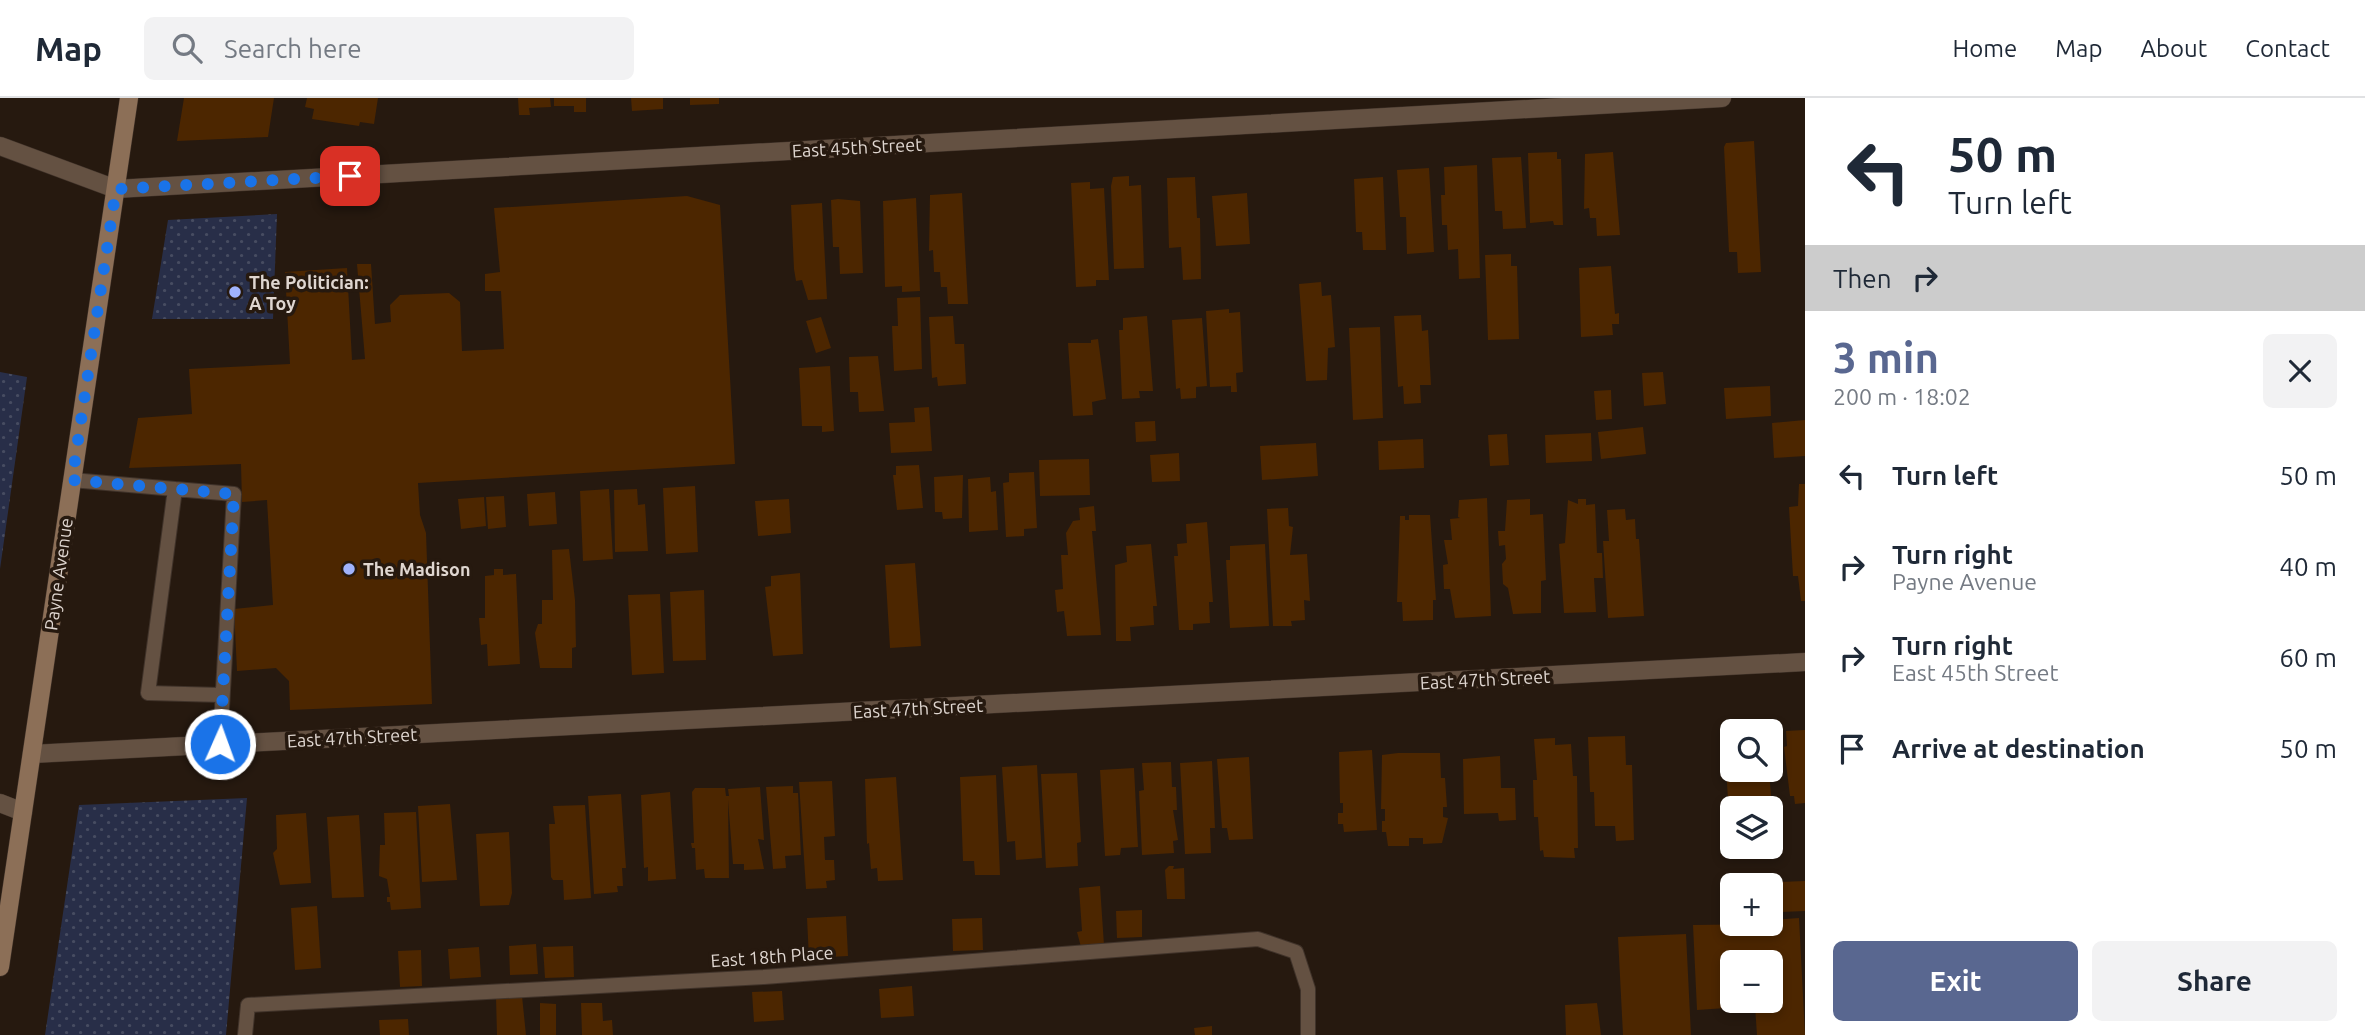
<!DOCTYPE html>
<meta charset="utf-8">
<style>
body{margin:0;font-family:Ubuntu,sans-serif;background:#f2f2f3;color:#1f2937;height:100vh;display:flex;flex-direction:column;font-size:26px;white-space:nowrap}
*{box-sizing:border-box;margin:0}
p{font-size:23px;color:#747a83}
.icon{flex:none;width:38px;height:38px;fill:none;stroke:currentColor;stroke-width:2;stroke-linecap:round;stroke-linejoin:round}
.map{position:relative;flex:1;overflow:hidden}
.panel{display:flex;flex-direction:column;background:#fff;width:560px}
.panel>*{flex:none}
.guide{background:#fff;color:#1f2937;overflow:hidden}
.tools{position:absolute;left:1720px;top:621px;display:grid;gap:14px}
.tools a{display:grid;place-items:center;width:63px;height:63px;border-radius:10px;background:#fff;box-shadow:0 4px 10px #0003;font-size:35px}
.pin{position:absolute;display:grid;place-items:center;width:60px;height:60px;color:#fff;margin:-30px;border-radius:14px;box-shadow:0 4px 10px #0006}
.me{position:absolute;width:77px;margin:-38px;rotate:2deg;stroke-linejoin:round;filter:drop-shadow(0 0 5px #0008)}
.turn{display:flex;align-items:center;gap:24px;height:147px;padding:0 28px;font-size:32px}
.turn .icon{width:91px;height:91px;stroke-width:2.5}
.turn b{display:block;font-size:49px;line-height:60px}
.then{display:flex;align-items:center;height:66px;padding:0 28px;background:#0003;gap:14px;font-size:26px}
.round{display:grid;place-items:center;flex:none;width:74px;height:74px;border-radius:10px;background:#f2f2f3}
.overview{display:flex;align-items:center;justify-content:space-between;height:119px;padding:0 28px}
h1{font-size:42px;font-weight:700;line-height:52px;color:#596790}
.primary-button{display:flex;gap:14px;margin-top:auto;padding:14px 28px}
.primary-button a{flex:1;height:80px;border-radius:10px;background:#596790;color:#fff;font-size:28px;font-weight:700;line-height:80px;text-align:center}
.primary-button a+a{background:#f2f2f3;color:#1f2937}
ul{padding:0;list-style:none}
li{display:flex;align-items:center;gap:21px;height:91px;padding:0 28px}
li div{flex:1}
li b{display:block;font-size:26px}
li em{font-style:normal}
header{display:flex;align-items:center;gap:42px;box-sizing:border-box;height:98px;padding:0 35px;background:#fff;border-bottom:2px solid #e0e1e3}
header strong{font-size:33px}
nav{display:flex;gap:38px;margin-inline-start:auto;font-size:24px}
.search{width:490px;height:63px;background:#f2f2f3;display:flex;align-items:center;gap:18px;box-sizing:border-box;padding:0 24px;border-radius:10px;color:#747a83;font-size:26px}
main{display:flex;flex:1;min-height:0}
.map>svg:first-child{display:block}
</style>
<header>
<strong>Map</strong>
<div class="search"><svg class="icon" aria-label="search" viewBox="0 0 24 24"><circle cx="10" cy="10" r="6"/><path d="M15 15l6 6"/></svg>Search here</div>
<nav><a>Home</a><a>Map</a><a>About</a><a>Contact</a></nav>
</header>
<main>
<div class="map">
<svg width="1805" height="937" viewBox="0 0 1805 937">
<defs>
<pattern id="grass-dots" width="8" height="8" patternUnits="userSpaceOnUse" patternTransform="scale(1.75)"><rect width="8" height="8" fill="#282e48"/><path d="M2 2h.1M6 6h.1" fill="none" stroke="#474c61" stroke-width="1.8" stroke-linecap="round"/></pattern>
</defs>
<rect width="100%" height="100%" fill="#26190f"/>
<!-- grass -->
<path fill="url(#grass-dots)" d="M277,116L273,221H152L168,122Z
M0,274L27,279L0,471Z
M247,700L226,937H45L79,707Z"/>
<!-- building -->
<path fill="#4c2600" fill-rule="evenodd" d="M184,0H274L268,39L177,43Z
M307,0H378L374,26L360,24L359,28L312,21L314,11L305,9Z
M518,0H550L551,9L529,10L530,17H519Z
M554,0H586V14H574V8H554Z
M631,0H663V11L632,13Z
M690,0H719V6L690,7Z
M1754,43L1761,174L1738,175L1737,154H1729L1724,49L1726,45Z
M1557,54V61H1561L1563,127H1554L1553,123L1530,125L1528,55Z
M1613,54L1620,137L1597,138L1596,120H1590L1589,110L1584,111L1585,56Z
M1521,59L1526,130L1503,131L1502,113H1495L1492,60Z
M1477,67L1480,180L1459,181L1458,151L1448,152L1447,127H1442L1441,97H1445L1444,69Z
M1429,70L1434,154L1407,156L1406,119H1400L1397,72Z
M1129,78V88L1141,87L1144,170L1114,171L1111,88L1113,79Z
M1195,79L1197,120H1200L1201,181L1183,182L1181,149L1169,150L1167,80Z
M1383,79L1386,152H1363L1362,134H1356L1354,81Z
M1090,84V91L1104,90L1109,182H1096V188L1076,189L1071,85Z
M962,95L968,206H948L947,189H941L940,174H934L933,152L929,153L930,97Z
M1247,95L1250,146L1216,148L1212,98Z
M687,98L720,107L735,366L418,385L420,417L426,435L432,606L290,612L289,583L276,570L237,573L234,511L273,507L267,402L242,404L241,366L129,370L138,320L192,316L189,271L290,266L285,174L347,170L352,262L365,261L357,166H371L375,226L391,224L390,207L400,197L449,195L460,204L462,253L504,251L501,193H485V176L500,174L494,110Z
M916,100L920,193L902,194V188L885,189L883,103Z
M838,101L860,103L863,175L840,176L839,149H833L831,102Z
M822,105L827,201L808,202L802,182L796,183L794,171L791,107Z
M1511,156V168H1517L1519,241L1488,242L1485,157Z
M1611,168L1615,216L1619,215V226H1612L1613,237L1581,239L1579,170Z
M1321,184L1322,198L1331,197L1335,249L1328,250L1327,282L1306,283L1299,186Z
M920,199L922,271L894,273L892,228H898L897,200Z
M1229,211V215L1240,214L1243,274L1236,275L1237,294H1231V288L1210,289L1206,213Z
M1421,217L1422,233L1428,232L1431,287H1420L1421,305L1404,306L1403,288L1398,289L1394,218Z
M953,218L955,246H964L966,286L938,288L937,279L932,280L929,219Z
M1147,218L1153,293H1139L1140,300L1122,301L1119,232H1123V220Z
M821,219L831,250L816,255L806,223Z
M1202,220L1207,288L1196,289V300L1181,301L1180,290L1176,291L1172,222Z
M1380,229L1383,320L1353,322L1349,230Z
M1098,241L1106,301L1092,304L1093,317L1073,318L1068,245H1091V242Z
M878,258L884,313L859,314L858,294H850L849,259Z
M830,268L834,333L822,334V328H802L799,270Z
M1663,274L1666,306L1644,308L1642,275Z
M1770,288L1771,318L1726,321L1724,290Z
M1611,292L1612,321L1596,322L1594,293Z
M929,309L932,353L891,355L889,325L915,324L914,310Z
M1805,322V358L1774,360L1772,325Z
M1155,323L1156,343L1136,344L1135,324Z
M1643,329L1646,356L1601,361L1598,334Z
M1591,335L1592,363L1546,365L1545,337Z
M1507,336L1509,367L1490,368L1488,337Z
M1423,341L1424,370L1379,372L1378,343Z
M1316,345L1318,378L1262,382L1260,348Z
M1179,355L1180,383L1152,384L1150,357Z
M1089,361L1090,397L1040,398L1039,362Z
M919,367L923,410L897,412L893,377H896V368Z
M1034,374L1037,430L1024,431V438L1006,439L1003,385L1009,384V375Z
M963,377L962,420L943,421L942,414H935L934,379Z
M990,379L991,394L996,393L998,432L969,434L968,381Z
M1799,386H1805V503H1801L1798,478H1793L1789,409L1798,408Z
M695,388L698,454L666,456L663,390Z
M609,391L613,461L583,463L580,393Z
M637,391L638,407L645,406L648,453L615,454L614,392Z
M555,394L557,426L529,428L527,396Z
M504,398L506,429L488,431L486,399Z
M484,399L486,428L461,431L458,401Z
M1487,400L1491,518L1455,520L1450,491H1444L1443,467L1448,466L1444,442H1452L1450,421L1460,420L1458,419L1459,402Z
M789,401L791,435L758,438L755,403Z
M1530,401V417L1543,416L1546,482L1541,483V515L1513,516L1508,490L1503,486L1502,466L1506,461L1505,447L1499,448L1498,433H1505L1507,402Z
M1578,401H1586V407L1595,406L1597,455H1602L1603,480H1594L1596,514L1564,515L1559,446L1565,445L1568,402L1578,406Z
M1094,408L1096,433H1092L1101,537L1067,538L1064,513L1057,514L1055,492L1063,491L1061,457H1068L1066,435L1073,423L1080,422L1079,410Z
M1288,410L1289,428L1293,429L1290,457L1307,456L1310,503L1304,502L1305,522L1291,523L1292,528H1273L1267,411Z
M1625,411L1626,422L1635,421L1636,441H1639L1644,518L1608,520L1603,443H1609L1607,412Z
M1409,417H1430L1436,502H1433V522L1403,523L1402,504H1397L1400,418H1405V422H1409Z
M1207,424L1213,504H1209L1210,525L1193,526V532H1179L1174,458H1178L1177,446L1187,445L1186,426Z
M1151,446L1157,508H1153L1154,527L1130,529L1131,543H1116L1115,467L1127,464L1126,448Z
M1265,446L1269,528L1230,530L1226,462H1230V448Z
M569,451L575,502L576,549L572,550V570H540L535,535L538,526H542V502H553L552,452Z
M915,465L921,548L890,550L885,467Z
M494,471H503V477L516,476L520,566L488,568L487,546L481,547L479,520H485V478L494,477Z
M800,475L803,556L773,558L765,489L771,488V478Z
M704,492L706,562L673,563L670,494Z
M660,496L664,575L632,577L628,497Z
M1805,632V705L1795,706L1794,698H1790L1784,649L1787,648L1786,633Z
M1732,637V672H1769L1771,698L1745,700L1746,710H1731L1728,701L1724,638Z
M1625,638L1626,667H1632L1634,742L1616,743L1615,728H1595L1594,694H1590L1588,639Z
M1555,640V647L1571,646L1573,678H1577L1578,750H1574L1575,760L1544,759L1543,752L1540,753L1538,719H1534L1533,682H1537L1534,641Z
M1372,652L1377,732L1344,734L1343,726H1338V715H1343V705H1340L1339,654Z
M1398,655H1440L1441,680H1445L1447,709H1443V719L1448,720L1442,745L1423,746V740H1409V748H1388L1386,734H1382V723H1385V711H1381L1382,657Z
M1500,658L1501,690H1515L1516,722L1499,723L1498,715L1464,716L1463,661Z
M1249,659L1253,741L1229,742L1227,730H1222L1217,661Z
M1212,663L1215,730H1210L1211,755L1185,756L1180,665Z
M1171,664L1172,689H1176L1177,712H1173L1178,742L1173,743L1174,755L1142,757L1139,693L1144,692L1142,665Z
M1037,667L1042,760L1016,762L1015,743L1007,744L1002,669Z
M1134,670L1138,749L1121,750L1120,757L1105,758L1100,672Z
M1077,675L1081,744L1077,745L1078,768L1046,770L1041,676Z
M996,677L1000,777H975L974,763H963L960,679Z
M896,679L903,782L878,783L877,770L871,771L869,745L867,746L865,681Z
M832,683L835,738L824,739L825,762H834L835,782L826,783L827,790L806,791L799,684Z
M793,688V695H798L801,757L785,758L786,770L773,771L766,689Z
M760,689L764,742L758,741L764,771L744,772V766H733L728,702L729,780H705L704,771L696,772L695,750H692L691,745H694L692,694L695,690H725L726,698H729L728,691Z
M670,694L676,781L648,783V769L644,770L641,697Z
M621,696L626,770H622L623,788H617L618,794L594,796L588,698Z
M450,706L457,782L422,784L418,708Z
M585,707L591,800L564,802L563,782H553L551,779L549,726H555L553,708Z
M416,714L421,810L391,812L390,804H387V799H390L387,781L379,778L380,747H385L384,715Z
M306,715L311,785L280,787L273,755L277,751L276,717Z
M359,717L364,799L332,800L327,719Z
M509,734L512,795L509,807L480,808L476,736Z
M1169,768H1174L1173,771L1184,770L1185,801H1167L1165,772Z
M1805,783V813L1781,814L1779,784Z
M1727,787H1732V818H1729Z
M1100,788L1104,847L1081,849L1077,834L1082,833L1079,790Z
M317,808L321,870L295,872L291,810Z
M1142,812V839L1117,840L1116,813Z
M846,818L848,858L809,860L807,820Z
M982,820L983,852L953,853L952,821Z
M1799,820L1805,937H1757L1755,908L1697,912L1693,827L1771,826V822ZM1732,864H1771V903H1732Z
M1686,836L1691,937H1623L1618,839Z
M536,846L538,876L510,877L509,848Z
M573,848L574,879L545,880L543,849Z
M479,849L481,879L450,881L448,851Z
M421,852L422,888L400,889L398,853Z
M912,888L914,918L881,920L879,891Z
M782,893L784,922L754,924L752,894Z
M522,898L526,937H497L496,899Z
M540,905L556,906V937H540Z
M581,905H602L603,923L612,922L613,937H582Z
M1597,905L1601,937H1566L1565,907Z
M408,921L409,937H380L379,922Z
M1212,928V937H1195L1194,930Z"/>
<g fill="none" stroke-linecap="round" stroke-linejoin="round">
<defs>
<path id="lane" d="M72,382L175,391
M220,646L234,396L175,391L148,595L221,597
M245,937L248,907L764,879L1258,841L1296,854L1308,891V937"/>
<path id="street" d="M0,48L116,91L1722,0
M32,656L1805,564
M0,705L23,714"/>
<path id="secondary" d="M0,869L129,0"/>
</defs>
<!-- lane casing -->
<use href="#lane" stroke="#40332a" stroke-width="16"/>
<!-- street casing -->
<use href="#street" stroke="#40332a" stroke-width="19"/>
<!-- secondary casing -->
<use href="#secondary" stroke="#40332a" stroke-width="19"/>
<!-- lane -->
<use href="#lane" stroke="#645142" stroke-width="14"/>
<!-- street -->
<use href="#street" stroke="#645142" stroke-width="18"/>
<!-- secondary -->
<use href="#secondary" stroke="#8c6f57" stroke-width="18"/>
</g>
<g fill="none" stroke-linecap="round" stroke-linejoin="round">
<!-- route -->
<path stroke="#1a73e8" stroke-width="12" stroke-dasharray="0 21.6" d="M220,646L234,396L72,382L116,91L350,78"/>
</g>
<!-- markers -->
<g fill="#a0b3fd" stroke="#26190f" stroke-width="2.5">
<circle cx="235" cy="194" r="7"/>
<circle cx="349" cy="471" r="7"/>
</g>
<g text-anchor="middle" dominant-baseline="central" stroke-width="7" stroke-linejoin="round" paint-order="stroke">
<!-- street labels -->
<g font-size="18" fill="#dfd6d0" stroke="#26190f">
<text transform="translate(857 49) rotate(-3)">East 45th Street</text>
<text transform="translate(58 476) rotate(-82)">Payne Avenue</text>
<text transform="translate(1485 581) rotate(-3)">East 47th Street</text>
<text transform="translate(918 610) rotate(-3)">East 47th Street</text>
<text transform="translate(352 639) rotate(-3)">East 47th Street</text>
<text transform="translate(772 858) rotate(-4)">East 18th Place</text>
</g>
<!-- poi labels -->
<g font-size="18" font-weight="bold" fill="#dfd6d0" stroke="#26190f" text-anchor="start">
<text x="249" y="184">The Politician:<tspan x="249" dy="21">A Toy</tspan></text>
<text x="363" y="471">The Madison</text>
</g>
</g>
</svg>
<div class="tools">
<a><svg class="icon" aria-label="search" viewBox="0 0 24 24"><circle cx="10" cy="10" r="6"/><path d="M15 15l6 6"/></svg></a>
<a><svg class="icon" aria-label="layers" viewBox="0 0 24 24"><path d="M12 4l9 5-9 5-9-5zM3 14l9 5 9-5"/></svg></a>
<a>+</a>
<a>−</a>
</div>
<div class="pin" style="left:350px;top:78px;background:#d93025"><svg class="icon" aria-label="arrive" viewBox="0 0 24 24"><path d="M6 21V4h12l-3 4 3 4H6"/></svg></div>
<svg class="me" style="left:220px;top:646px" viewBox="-20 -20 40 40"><circle r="17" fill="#1a73e8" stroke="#fff" stroke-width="3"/><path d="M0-11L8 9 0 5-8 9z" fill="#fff"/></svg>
</div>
<section class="panel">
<div class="guide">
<div class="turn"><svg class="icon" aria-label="left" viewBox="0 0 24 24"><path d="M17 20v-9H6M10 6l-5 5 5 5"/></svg><div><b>50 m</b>Turn left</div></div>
<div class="then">Then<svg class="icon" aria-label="right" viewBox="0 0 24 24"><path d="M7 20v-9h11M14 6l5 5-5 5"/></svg></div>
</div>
<div class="overview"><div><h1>3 min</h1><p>200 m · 18:02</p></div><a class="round"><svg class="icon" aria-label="close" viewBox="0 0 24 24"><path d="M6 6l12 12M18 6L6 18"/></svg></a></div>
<ul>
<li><svg class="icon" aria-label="left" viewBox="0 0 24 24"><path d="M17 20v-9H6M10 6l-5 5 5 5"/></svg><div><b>Turn left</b></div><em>50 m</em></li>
<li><svg class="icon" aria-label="right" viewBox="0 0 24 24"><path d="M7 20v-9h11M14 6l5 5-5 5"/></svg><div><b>Turn right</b><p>Payne Avenue</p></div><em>40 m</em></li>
<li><svg class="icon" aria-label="right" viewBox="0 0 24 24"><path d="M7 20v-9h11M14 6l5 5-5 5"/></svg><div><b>Turn right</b><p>East 45th Street</p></div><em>60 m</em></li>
<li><svg class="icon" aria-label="arrive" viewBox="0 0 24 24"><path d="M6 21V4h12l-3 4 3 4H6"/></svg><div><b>Arrive at destination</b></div><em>50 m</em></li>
</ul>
<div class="primary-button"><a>Exit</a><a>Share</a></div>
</section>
</main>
